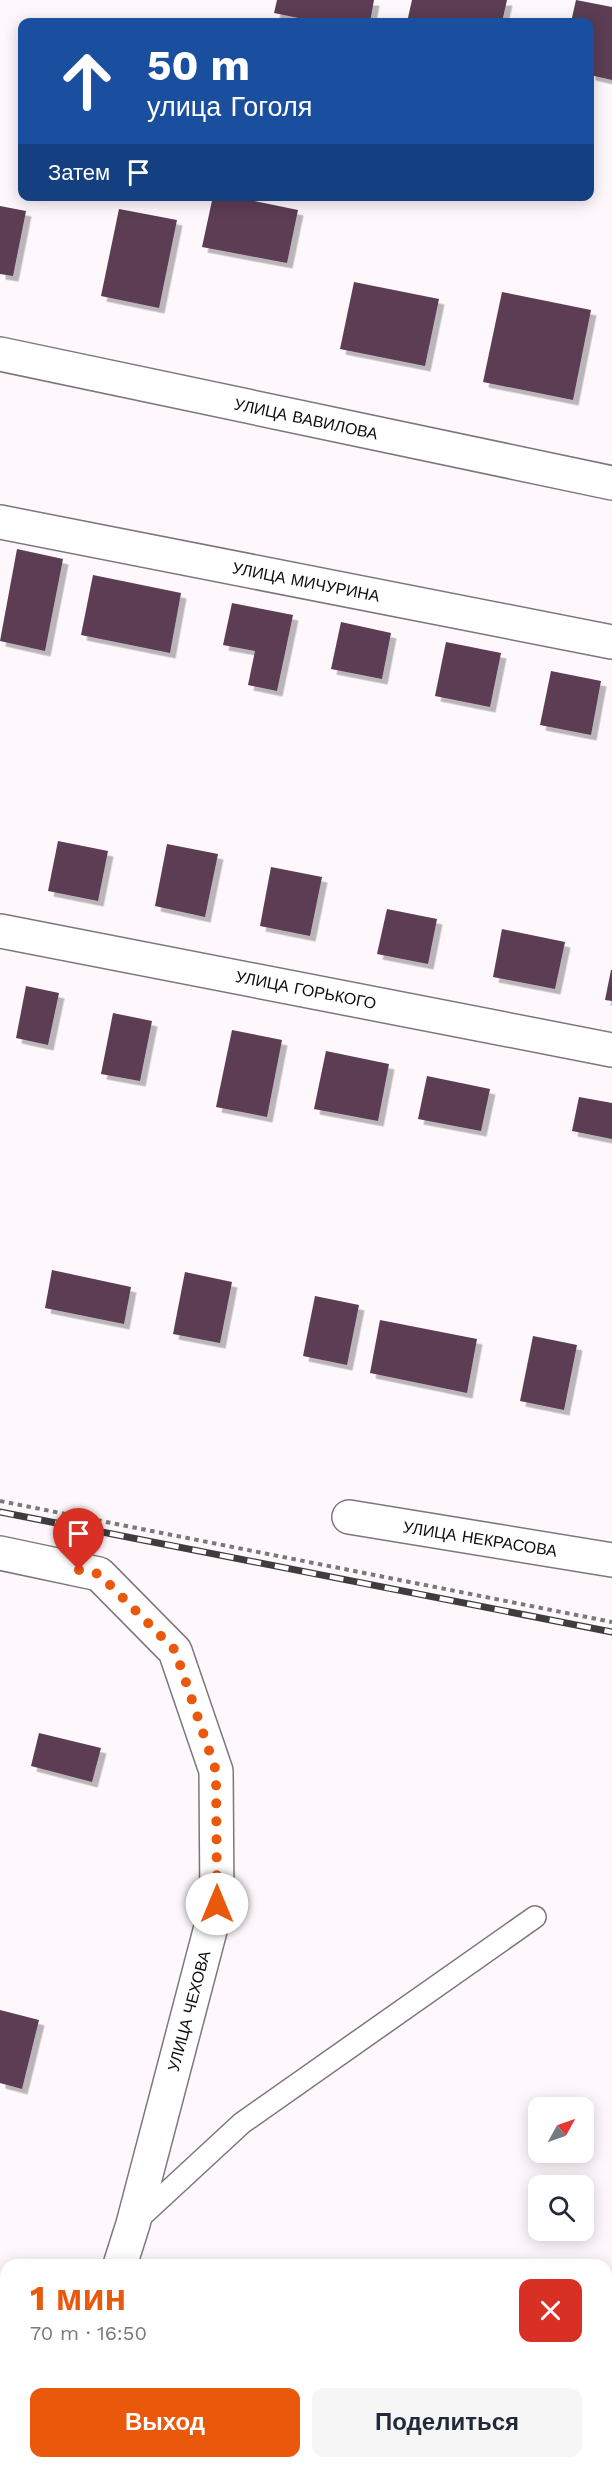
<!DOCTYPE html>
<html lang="ru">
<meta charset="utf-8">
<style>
body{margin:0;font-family:"Work Sans",sans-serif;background:#f6f6f7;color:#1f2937;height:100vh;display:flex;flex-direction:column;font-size:22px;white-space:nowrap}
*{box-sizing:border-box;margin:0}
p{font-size:20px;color:#747a83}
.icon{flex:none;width:33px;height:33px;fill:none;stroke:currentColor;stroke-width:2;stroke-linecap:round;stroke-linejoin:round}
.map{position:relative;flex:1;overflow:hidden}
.side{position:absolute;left:0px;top:2259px;width:612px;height:210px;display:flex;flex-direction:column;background:#fff;border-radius:18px 18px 0 0;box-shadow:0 3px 15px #0003}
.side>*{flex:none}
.banner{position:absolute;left:18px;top:18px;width:576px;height:183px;border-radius:12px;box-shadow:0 3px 15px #0003;background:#1a4fa0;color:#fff;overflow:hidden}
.needle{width:39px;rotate:50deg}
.tools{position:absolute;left:528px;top:2097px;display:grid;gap:12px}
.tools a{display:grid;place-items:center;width:66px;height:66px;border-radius:12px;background:#fff;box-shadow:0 3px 15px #0003;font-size:30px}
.pin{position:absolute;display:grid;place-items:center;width:51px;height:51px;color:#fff;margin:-62px -26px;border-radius:50% 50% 50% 0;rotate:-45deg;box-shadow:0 0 6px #0007}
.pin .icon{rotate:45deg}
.me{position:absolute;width:66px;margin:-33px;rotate:0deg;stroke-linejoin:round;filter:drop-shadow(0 0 4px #0008)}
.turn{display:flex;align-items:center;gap:21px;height:126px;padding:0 30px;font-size:27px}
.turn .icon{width:78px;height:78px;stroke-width:2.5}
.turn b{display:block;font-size:42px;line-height:51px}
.then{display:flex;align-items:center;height:57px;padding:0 30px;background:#0003;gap:12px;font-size:22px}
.round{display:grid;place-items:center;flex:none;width:63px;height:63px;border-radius:12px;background:#f6f6f7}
.head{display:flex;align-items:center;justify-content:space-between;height:102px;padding:0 30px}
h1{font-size:36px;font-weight:700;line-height:45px;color:#ea580c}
.button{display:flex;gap:12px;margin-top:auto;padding:12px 30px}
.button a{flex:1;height:69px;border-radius:12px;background:#ea580c;color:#fff;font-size:24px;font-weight:700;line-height:69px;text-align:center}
.button a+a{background:#f6f6f7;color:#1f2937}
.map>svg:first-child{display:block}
</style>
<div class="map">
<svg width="612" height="2469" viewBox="0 0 612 2469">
<defs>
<filter id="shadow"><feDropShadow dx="5.5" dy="5.5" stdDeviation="0" flood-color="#0004"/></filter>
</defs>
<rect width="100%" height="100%" fill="#fef7fb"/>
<!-- building -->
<path fill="#5c3d52" filter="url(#shadow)" d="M277,0H374L370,22H318L274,13Z
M412,0H507L502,22H407Z
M576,0L612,7V80L590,75V22H571Z
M213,196H230L298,210L287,263L202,247Z
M0,206L26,211L13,276L0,274Z
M119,209L177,220L159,308L101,296Z
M354,282L439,299L425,366L340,349Z
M502,292L591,310L573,400L483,382Z
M17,549L63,559L45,651L0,641Z
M93,575L181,593L170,653L81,635Z
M232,603L293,615L277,691L248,685L255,651L223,645Z
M341,622L391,633L382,679L331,669Z
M446,642L501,653L490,707L435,696Z
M551,671L601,681L591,735L540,725Z
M58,841L108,851L98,901L48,891Z
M167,844L218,854L205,917L155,906Z
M271,867L322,877L310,936L260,926Z
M387,909L437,919L428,964L377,954Z
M502,929L565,942L555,989L493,977Z
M611,970H612V1001L605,1000Z
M26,986L59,993L48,1045L16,1038Z
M113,1013L152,1021L140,1081L101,1074Z
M232,1030L282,1040L267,1117L216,1107Z
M326,1051L389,1064L378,1121L314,1109Z
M427,1076L490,1089L481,1131L418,1119Z
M579,1097L612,1103V1139L572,1131Z
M52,1270L131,1287L124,1324L45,1308Z
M185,1272L232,1282L220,1343L173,1334Z
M315,1296L359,1305L347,1365L303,1356Z
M380,1320L477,1339L467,1393L370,1373Z
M533,1336L577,1345L564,1410L520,1401Z
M39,1733L101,1748L92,1782L31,1766Z
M0,2010L39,2020L22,2089L0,2083Z"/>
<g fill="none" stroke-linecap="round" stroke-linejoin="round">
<defs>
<path id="service" d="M136,2221L242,2123L535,1917"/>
<path id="minor" d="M0,354L612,483
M0,522L612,642
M0,931L612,1050
M349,1517L612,1560
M0,1553L99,1574L175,1651L216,1771L217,1904L133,2224L120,2265
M0,2320L6,2322
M78,2469L82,2463"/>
</defs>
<!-- service casing -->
<use href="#service" stroke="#7e767b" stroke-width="24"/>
<!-- minor casing -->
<use href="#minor" stroke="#7e767b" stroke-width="36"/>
<!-- path -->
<path stroke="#7c777a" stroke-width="4" stroke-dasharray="4.5 4.5" stroke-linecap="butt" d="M0,1501L612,1622"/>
<!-- service -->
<use href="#service" stroke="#fff" stroke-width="21"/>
<!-- minor -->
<use href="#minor" stroke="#fff" stroke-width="33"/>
<defs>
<path id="rail" d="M0,1512L612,1632"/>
</defs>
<!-- rail casing -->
<use href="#rail" stroke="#403c3e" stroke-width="7"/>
<!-- rail -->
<use href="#rail" stroke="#fff" stroke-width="4.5" stroke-dasharray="14" stroke-linecap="butt"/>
</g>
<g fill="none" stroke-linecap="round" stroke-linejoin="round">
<!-- route -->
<path stroke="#ea580c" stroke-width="10" stroke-dasharray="0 18" d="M79,1570L99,1574L175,1650L216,1771L217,1904"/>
</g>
<g text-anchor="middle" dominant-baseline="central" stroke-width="6" stroke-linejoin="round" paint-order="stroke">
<!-- street labels -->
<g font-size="16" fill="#0f0c0e" stroke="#fff">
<text transform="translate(306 419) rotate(12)">УЛИЦА ВАВИЛОВА</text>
<text transform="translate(306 582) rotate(11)">УЛИЦА МИЧУРИНА</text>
<text transform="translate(306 990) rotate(11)">УЛИЦА ГОРЬКОГО</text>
<text transform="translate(480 1539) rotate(9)">УЛИЦА НЕКРАСОВА</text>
<text transform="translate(189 2011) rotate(-75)">УЛИЦА ЧЕХОВА</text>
</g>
</g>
</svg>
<div class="tools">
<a><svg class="needle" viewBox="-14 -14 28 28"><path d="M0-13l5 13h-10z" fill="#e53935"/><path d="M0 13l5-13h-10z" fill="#747a83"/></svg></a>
<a><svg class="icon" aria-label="search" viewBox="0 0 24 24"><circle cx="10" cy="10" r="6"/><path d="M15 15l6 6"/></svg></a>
</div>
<div class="pin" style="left:79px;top:1570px;background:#d93025"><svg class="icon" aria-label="arrive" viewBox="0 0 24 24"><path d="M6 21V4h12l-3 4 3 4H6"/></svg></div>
<svg class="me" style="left:217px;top:1904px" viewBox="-20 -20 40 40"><circle r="19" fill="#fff"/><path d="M0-13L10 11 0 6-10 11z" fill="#ea580c"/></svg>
<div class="banner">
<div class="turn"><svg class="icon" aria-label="ahead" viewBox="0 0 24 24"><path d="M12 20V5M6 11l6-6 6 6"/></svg><div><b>50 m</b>улица Гоголя</div></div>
<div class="then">Затем<svg class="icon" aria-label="arrive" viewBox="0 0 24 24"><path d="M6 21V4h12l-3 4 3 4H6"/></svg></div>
</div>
<section class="side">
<div class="head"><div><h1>1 мин</h1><p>70 m · 16:50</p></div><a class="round" style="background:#d93025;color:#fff"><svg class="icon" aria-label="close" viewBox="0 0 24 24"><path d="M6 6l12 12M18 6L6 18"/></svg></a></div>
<div class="button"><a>Выход</a><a>Поделиться</a></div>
</section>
</div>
